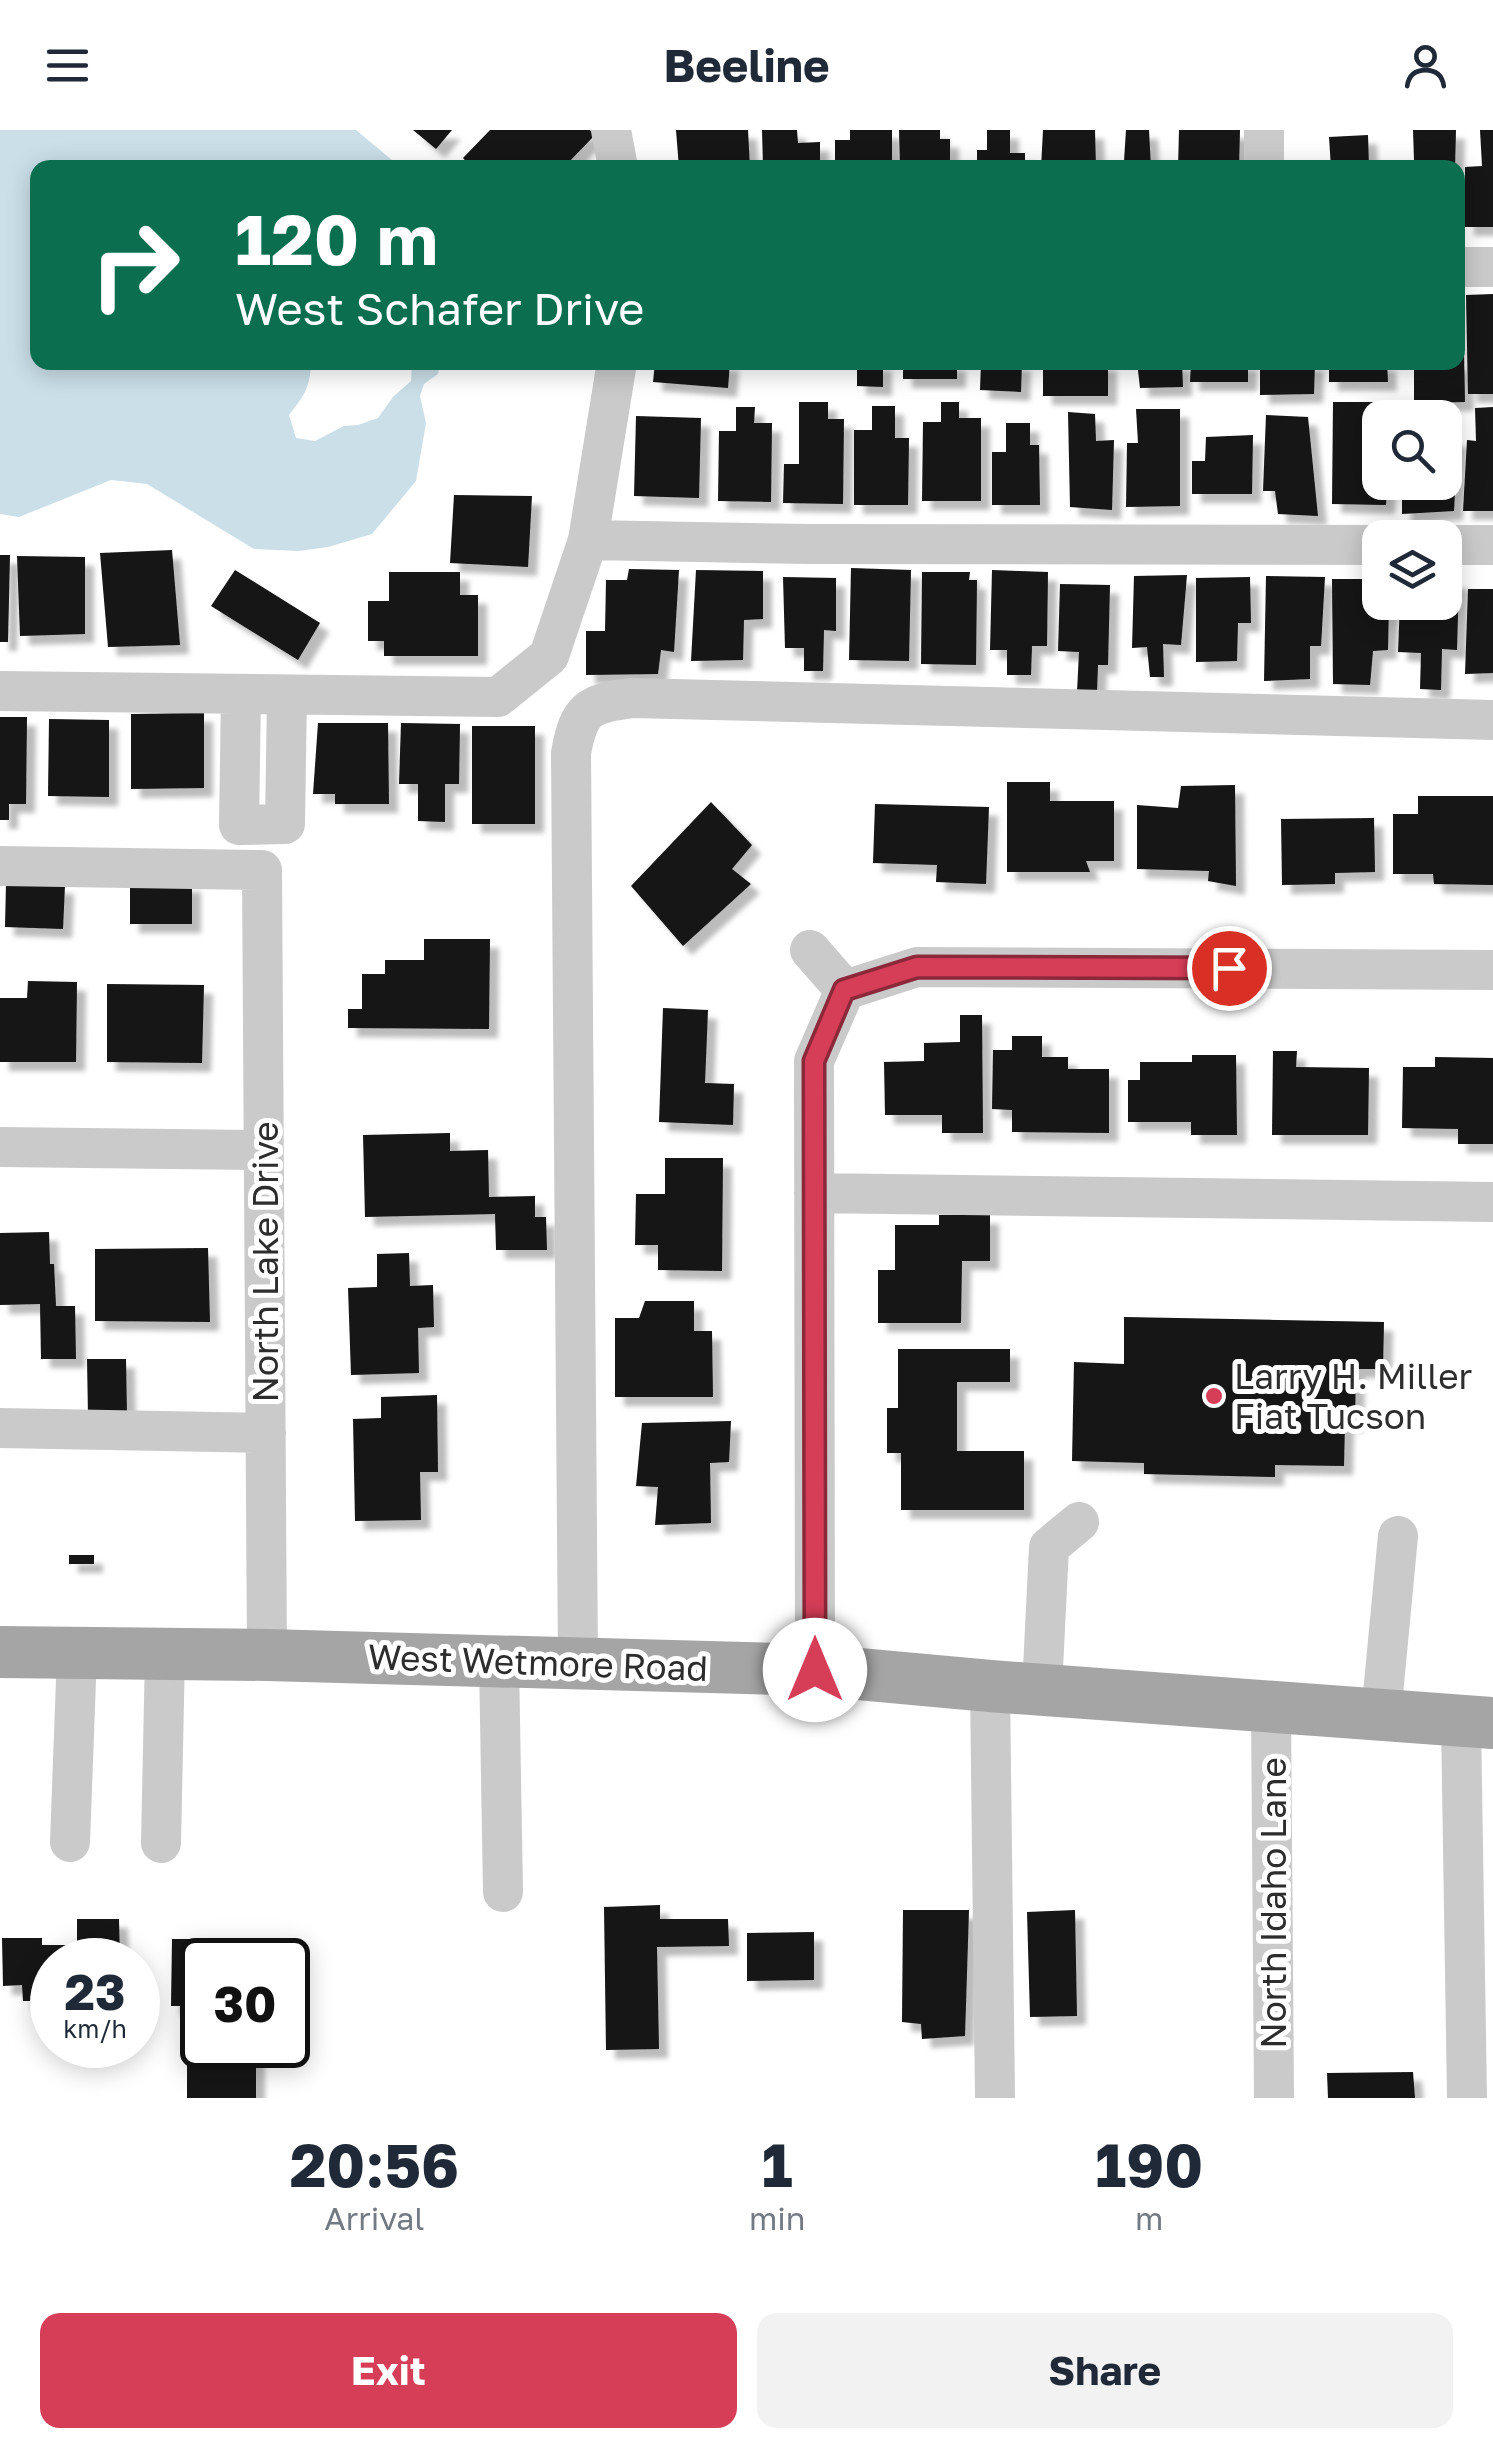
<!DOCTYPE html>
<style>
body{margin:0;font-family:"Golos Text",sans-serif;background:#f2f2f3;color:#1f2937;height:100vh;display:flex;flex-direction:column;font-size:38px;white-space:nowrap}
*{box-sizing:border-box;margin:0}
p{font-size:32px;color:#747a83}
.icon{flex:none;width:55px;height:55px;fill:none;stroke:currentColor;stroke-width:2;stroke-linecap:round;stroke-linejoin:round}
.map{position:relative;height:1968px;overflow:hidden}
.drawer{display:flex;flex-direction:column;background:#fff;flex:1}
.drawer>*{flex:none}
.guide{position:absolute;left:30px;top:30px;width:1435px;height:210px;border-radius:20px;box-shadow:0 5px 25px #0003;background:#0b6e4f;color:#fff;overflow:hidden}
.buttons{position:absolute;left:1362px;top:270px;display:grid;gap:20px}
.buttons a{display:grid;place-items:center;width:100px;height:100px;border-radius:20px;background:#fff;box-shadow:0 5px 25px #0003;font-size:50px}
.speed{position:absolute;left:30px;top:1808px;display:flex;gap:20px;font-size:50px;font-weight:700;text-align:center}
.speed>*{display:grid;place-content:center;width:130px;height:130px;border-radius:50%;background:#fff;box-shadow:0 5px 25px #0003;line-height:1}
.speed small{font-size:25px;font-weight:400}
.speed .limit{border:5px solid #111;border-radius:15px;background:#fff;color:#111}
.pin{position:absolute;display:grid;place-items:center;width:85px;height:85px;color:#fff;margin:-42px;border:5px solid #fff;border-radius:50%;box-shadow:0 2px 10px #0007}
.me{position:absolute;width:110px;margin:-55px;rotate:0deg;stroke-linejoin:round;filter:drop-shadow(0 0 8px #0008)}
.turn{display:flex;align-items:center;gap:35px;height:210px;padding:0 40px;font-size:45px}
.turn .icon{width:130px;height:130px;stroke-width:2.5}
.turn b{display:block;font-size:70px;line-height:85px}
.eta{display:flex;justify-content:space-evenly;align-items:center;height:170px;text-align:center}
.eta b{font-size:60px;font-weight:700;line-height:70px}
.button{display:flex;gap:20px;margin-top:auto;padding:20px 40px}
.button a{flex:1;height:115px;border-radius:20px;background:#d63d57;color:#fff;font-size:40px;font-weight:700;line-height:115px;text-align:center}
.button a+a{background:#f2f2f3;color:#1f2937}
header{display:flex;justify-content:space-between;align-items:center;height:130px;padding:0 40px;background:#fff;font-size:45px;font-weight:700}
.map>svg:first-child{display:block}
</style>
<header><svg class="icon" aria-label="menu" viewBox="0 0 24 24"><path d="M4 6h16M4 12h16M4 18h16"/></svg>Beeline<svg class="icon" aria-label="person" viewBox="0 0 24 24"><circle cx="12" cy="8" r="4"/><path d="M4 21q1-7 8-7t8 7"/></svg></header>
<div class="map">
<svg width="1493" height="1968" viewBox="0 0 1493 1968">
<defs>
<filter id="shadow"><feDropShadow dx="9" dy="9" stdDeviation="2.5" flood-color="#0004"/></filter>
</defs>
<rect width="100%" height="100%" fill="#fff"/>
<!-- water -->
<path fill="#cadfe8" d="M0,0H356L398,35L401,37L38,38V232L311,233C310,258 304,266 289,285L296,308L315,311L344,296L358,295L378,288L393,267L411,251L412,233H440L438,244L424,254L420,266L426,293L416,351L372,404L328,417L299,421L254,419L147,354L111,350L19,387L0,384Z"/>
<!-- building -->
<path fill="#141414" filter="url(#shadow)" d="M413,0H452L436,19Z
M490,0H590L595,5L563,38H532L529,35L526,38H472L463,28Z
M676,0H748L750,38H679Z
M762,0H797L798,13L820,12V38H763Z
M850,0H892V38H835V10H850Z
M899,0H940V9H950V38H900Z
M987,0H1010V23H1025V38H977V20H987Z
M1043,0H1095L1096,38H1041Z
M1126,0H1149L1151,38H1104V32L1124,31Z
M1179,0H1240L1239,38H1178Z
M1413,0H1456L1455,38H1399V30H1414Z
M1480,0H1493V97H1465V37L1482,36Z
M1368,5L1369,38H1331L1329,7Z
M1493,164V264H1468L1466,165Z
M1458,165H1463L1465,272L1414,273V232H1458Z
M655,232H730L728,258L653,252Z
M857,232H883V257L857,256Z
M903,232H957V249H903Z
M981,232H1022L1021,262L980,260Z
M1043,232H1108V266H1043Z
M1137,232H1182L1183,257L1140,258Z
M1191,232H1248V252H1190Z
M1260,232H1315L1314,264L1260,265Z
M1329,232H1387L1388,252H1329Z
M799,272H828V289H844L843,374L783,373L784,334H799Z
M941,272H959V288H981V371H922L923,292H941Z
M1333,272H1387V288H1380V352H1387L1386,375L1332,374Z
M872,276H895V308H909L908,375H854V300H872Z
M736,277H755L754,293H772L771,372L718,371L719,301H736Z
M1493,277V381H1463L1467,310L1476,311L1475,278Z
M1136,279H1180V376L1126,377L1127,313H1138Z
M1068,282L1095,284L1096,311L1114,310L1112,380L1070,377Z
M1266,285L1308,287L1318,386L1278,384L1275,361H1263Z
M636,286L701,288L699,368L634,366Z
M1006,293H1030V315H1039L1040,375H992V322H1006Z
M1253,305L1252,364H1192V331H1205L1206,307Z
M1445,308H1458L1454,381L1402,384V352H1445Z
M454,365L532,366L528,437L450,433Z
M172,420L180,515L108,517L100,423Z
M0,425H10L8,512H0Z
M17,426L85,427V504L20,506Z
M851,438L911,440L909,531L849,530Z
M629,439L679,440L674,522L661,520L658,544L586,545V501H605L606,450H627Z
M235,440L320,493L298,530L211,476Z
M696,440L763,441V489L744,490L743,530L691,531Z
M992,440L1048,442L1047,516H1032L1031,545H1007V520H990Z
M389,442H460V465H478V526H384V511H368V471H389Z
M922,442H970L969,450H977L976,535L921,534Z
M1187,445L1181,515L1163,514L1164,547H1150L1147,517L1132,518L1134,446Z
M1266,446L1325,447L1321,516H1310V549L1264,551Z
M783,447L836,448V501L824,500L823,541H804V518H785Z
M1250,447L1251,493H1238L1237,531L1196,532V448Z
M1332,449H1380V472H1389L1388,520L1373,521L1370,555L1333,554Z
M1445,449L1459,450L1457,520L1442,519L1441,560L1420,559L1421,523L1398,522L1400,472H1445Z
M1060,454L1110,455L1108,535H1098L1097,562H1077L1079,522L1058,521Z
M1468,459H1493V543L1465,544Z
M204,583V658L131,659V584Z
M0,587H27L26,674H9V690H0Z
M49,589L109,590V667L48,666Z
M318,593H388L389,674H335V664H313Z
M401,593L460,594L459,654H445V692L418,691V654H399Z
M472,596H535V694H472Z
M1007,652H1050V671H1114V731H1086L1090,742H1007Z
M1235,655L1236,756L1208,751L1209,741L1137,739V675L1178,678L1181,656Z
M1418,666H1493V755L1434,754L1433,744H1393V684H1418Z
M711,672L752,715L732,739L751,754L683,816L631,756Z
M875,674L989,677L986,754L936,752L937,735L873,733Z
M1374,688L1375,742L1335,743V754L1282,755L1281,689Z
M6,753L65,755L63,799L5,797Z
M130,753H192V794H130Z
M424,809H490L489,899L348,898V879H362V844H385V830H424Z
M28,851L77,852L76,932H0V868H27Z
M107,854L204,855L202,933L107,932Z
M663,878L708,880L705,953L734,954L733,995L659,992Z
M960,885H982L983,1003H942V985H885L884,932L924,931V913L960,912Z
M1012,906H1042V927H1068V939H1109V1003L1012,1002V980L992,979L993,920H1012Z
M1273,921H1297L1296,937L1369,938L1368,1005H1272Z
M1192,925H1236L1237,1005H1191V992H1128V950H1140V932H1192Z
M1435,927L1493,928V1014H1458V999L1402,998L1403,937H1435Z
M450,1003V1021L488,1020L489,1067L535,1066V1087H546L547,1120H496L495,1084L365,1087L363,1005Z
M665,1028H723L722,1141L658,1140V1115H635L636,1064H665Z
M939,1085H990V1131H962L961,1193H878V1140H895V1095H939Z
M49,1102L50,1134H54L56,1176H75L76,1229H41L40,1174L0,1175V1103Z
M208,1118L210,1192L95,1191V1119Z
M409,1123L410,1156L433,1155L434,1197L418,1198L419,1243L351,1245L348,1158L377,1157V1124Z
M645,1171H694V1201H712L713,1267H615V1188H639Z
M1124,1187L1384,1192L1383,1239H1356L1355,1293H1345L1344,1336L1275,1335V1347L1144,1344V1333L1072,1331L1074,1232L1124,1234Z
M898,1219H1010V1252H957V1321H1024V1380H901V1323H887V1278H898Z
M87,1229H126L127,1286H88Z
M437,1265L438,1342H420L421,1390L355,1391L353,1289L381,1288V1267Z
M731,1291L729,1332L710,1333L711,1393L655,1395L658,1357L636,1356L642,1293Z
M69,1425H94V1434H69Z
M660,1775V1789H728L729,1816L657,1817L659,1919L606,1920L604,1777Z
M903,1780H969L965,1906L922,1909L921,1894L902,1892Z
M1075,1780L1077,1886L1030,1887L1027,1782Z
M77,1789H119L120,1830H52V1871H23L22,1855L3,1856L2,1808H42V1815H77Z
M814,1802V1850L747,1851V1803Z
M172,1809H236V1825H256V1830H202V1893H185V1876H171Z
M187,1911H202V1915H256V1968H187Z
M1413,1942L1415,1968H1328L1327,1943Z"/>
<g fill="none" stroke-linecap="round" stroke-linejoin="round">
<!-- minor -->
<path stroke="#cacaca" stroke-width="40" d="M611,0L618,38
M1264,38V0
M1458,137H1493
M588,410L809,414L1380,415
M1445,415H1493
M0,561L498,567L549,526L588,410L617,232
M241,564L239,695L285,694L287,565
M0,736L262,740L267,1525
M810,820L845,860
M0,1017L264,1020
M814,1063L1493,1072
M0,1298L266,1303
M499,1531L503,1762
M578,1533L571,623C579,579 588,573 633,568L1493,590
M815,1540L814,931L845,860L917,837L1493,840
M990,1556L995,1968
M1042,1559L1049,1417L1079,1392
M1271,1578L1274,1968
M1381,1585L1398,1406
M1461,1591L1467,1968
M70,1712L77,1523
M161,1713L165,1524"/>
<!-- major -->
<path stroke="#a5a5a5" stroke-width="52" d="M0,1522L267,1525L815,1540L990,1556L1493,1593"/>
</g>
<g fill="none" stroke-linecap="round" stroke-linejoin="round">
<defs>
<path id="route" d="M815,1540L814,931L844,860L917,837L1229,838"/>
</defs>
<!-- route casing -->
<use href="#route" stroke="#8b2839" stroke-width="25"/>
<!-- route -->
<use href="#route" stroke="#d63d57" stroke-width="18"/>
</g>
<!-- markers -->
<circle fill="#d63d57" stroke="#fff" stroke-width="4" cx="1214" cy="1266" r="10"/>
<g text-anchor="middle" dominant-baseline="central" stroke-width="10" stroke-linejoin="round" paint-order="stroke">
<!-- street labels -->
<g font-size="35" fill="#2d2d2d" stroke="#fff">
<text transform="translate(265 1132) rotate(-90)">North Lake Drive</text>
<text transform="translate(538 1532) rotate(2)">West Wetmore Road</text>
<text transform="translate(1273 1773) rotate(-90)">North Idaho Lane</text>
</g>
<!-- poi labels -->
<g font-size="35" fill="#2d2d2d" stroke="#fff" text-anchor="start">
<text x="1234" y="1246">Larry H. Miller<tspan x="1234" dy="40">Fiat Tucson</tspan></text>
</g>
</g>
</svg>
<div class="buttons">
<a><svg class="icon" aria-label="search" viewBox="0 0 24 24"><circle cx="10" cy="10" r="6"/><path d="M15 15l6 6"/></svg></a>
<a><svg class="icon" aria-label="layers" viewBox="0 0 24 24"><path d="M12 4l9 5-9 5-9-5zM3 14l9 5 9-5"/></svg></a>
</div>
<div class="speed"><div>23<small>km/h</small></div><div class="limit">30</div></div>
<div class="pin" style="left:1229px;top:838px;background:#d93025"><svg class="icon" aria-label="arrive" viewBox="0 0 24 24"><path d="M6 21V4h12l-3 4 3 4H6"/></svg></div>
<svg class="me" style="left:815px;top:1540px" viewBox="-20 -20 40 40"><circle r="19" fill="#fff"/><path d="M0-13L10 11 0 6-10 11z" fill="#d63d57"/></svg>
<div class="guide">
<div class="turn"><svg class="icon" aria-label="right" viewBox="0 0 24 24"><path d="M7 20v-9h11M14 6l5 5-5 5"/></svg><div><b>120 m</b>West Schafer Drive</div></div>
</div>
</div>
<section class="drawer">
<div class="eta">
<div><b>20:56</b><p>Arrival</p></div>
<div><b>1</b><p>min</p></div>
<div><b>190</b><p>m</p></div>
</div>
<div class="button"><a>Exit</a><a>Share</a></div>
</section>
